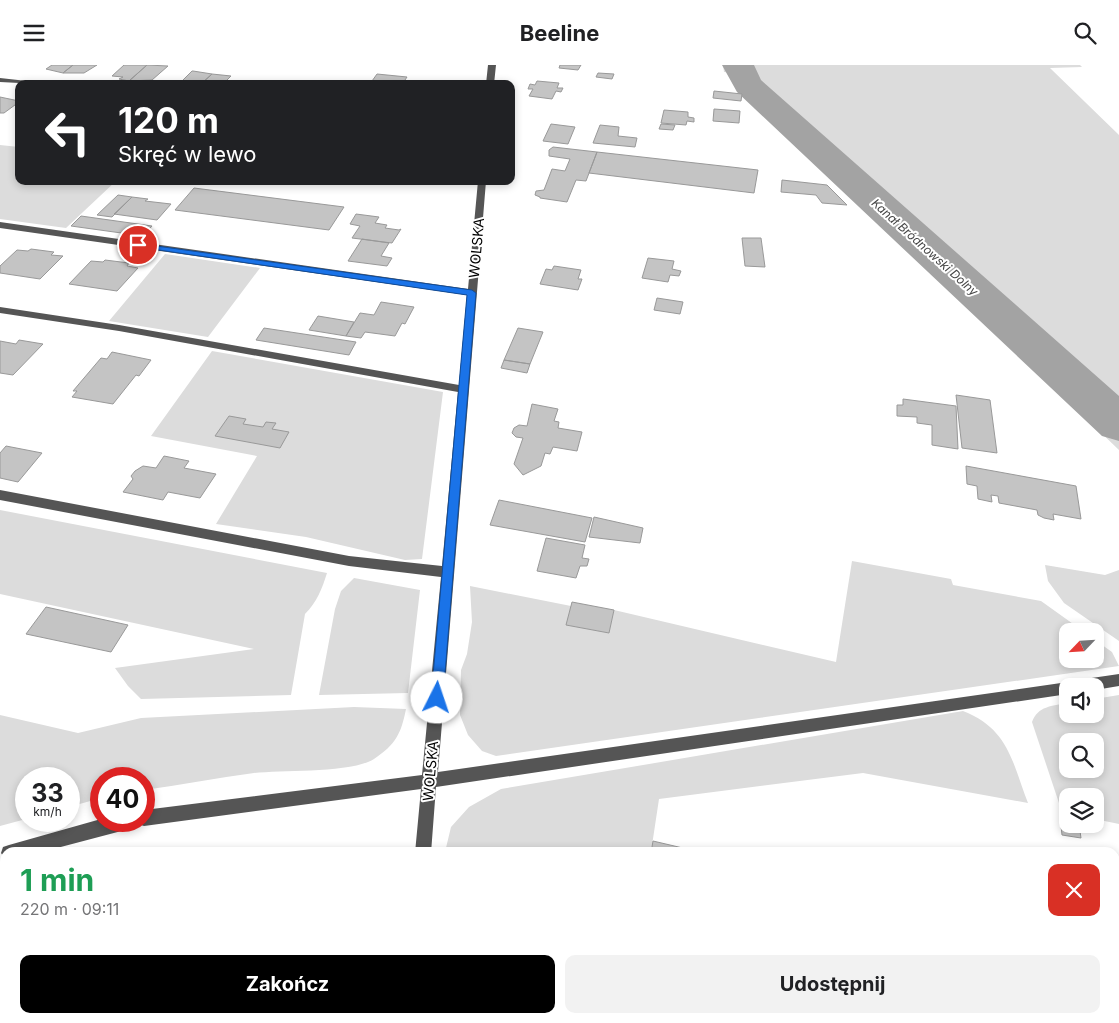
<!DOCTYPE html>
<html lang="pl">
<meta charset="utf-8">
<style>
body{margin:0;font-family:Inter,sans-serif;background:#f2f2f2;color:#202124;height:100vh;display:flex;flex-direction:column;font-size:19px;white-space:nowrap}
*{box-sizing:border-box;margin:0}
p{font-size:16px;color:#757577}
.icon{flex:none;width:28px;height:28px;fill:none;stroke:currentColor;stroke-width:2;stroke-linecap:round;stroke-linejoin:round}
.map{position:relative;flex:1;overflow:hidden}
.drawer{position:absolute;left:0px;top:782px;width:1120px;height:176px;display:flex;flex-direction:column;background:#fff;border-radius:15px 15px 0 0;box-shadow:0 2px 8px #0003}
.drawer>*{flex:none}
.guide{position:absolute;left:15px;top:15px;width:500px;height:105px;border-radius:10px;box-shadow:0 2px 8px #0003;background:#202124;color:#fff;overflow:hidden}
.needle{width:32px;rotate:245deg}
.tools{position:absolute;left:1059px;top:558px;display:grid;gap:10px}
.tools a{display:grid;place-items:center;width:45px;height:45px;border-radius:10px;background:#fff;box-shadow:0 2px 8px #0003;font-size:25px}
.speed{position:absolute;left:15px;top:702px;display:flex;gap:10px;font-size:25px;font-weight:700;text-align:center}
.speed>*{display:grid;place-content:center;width:65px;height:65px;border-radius:50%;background:#fff;box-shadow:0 2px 8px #0003;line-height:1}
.speed small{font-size:12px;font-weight:400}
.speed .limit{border:8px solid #d22;background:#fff;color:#111}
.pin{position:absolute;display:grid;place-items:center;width:42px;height:42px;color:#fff;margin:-21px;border:2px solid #fff;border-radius:50%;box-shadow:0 1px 5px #0007}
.me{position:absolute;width:55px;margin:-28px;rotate:4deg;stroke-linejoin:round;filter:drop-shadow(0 0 4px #0008)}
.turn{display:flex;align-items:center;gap:18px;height:105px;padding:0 20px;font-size:22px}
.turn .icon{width:65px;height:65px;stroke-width:2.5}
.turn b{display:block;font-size:35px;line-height:42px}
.round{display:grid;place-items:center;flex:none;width:52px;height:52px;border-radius:10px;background:#f2f2f2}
.overview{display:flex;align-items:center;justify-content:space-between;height:85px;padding:0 20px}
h1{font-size:30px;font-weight:700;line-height:38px;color:#1e9e55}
.primary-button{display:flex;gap:10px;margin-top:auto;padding:10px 20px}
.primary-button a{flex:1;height:58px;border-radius:10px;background:#000;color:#fff;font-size:20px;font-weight:700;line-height:58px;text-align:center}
.primary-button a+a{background:#f2f2f2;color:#202124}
header{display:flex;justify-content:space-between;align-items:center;height:65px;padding:0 20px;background:#fff;font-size:22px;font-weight:700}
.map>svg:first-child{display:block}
</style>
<header><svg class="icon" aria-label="menu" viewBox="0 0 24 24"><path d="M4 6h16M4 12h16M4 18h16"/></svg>Beeline<svg class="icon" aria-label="search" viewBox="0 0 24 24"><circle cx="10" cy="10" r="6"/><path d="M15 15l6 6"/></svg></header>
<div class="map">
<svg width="1119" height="958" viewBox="0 0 1119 958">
<rect width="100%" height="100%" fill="#fff"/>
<!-- green -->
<path fill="#dcdcdc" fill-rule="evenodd" d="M723,0H1080L1082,2L1050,3L1119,70V385L735,16L733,8L724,7Z
M0,80L19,82V116H116L66,163L0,154Z
M165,189L260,203L208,272L109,256Z
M212,286L443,327L422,494L405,495L306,472L216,459L257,391L151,371Z
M0,445L327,508C322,524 317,537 305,549L291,630L141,634L128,621L115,603L254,584L0,529Z
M852,496L951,514L953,520L1041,536L1083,566H1068V594H1095V575L1112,587L1119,601L496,691L482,686L468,670L460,650L461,605L467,589L472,557L470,521L571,541L567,560L609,568L614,545L836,597Z
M1045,500L1105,510L1119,505V576L1064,538L1048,516Z
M354,513L420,525L408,628L319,630L335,544L341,526Z
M1119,630V759L1095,754V731H1068L1067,748L1062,747L1032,657C1038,641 1052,641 1067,638L1068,649H1095V634ZM1068,676H1095V704H1068Z
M354,642L406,644C401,669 396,679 374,694C352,708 283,705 254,708C217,713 180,720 144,725V714H101V733L69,742V714H26V754L0,761V650L78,668L141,653Z
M963,646C1009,664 1012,697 1028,738L863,708L659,734L651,787H445L451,762L469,742L501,724Z"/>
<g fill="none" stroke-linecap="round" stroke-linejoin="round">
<!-- river -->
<path fill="#a3a3a3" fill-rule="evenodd" d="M722,0H754L761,15L1119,331V376L1102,371L737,27Z"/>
</g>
<!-- building -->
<path fill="#c4c4c4" stroke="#999" d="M52,0H73L63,8L46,4Z
M73,0H97L84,8H63Z
M124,0H147L129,16L119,14L123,12L112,11Z
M147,0L168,1L152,15L129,16Z
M560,0H581L578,5L559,3Z
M192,6H193L212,9L201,19H179Z
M598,8L614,9L612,14L596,12Z
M212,9L231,11L223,19H201Z
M377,9L407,12L403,18L412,19H375L377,17L372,16Z
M537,16L559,18L557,23H563L561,27L556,26L552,34L529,31L533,24H528L530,19L535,20Z
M714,26L742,29L741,36L713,33Z
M0,32L19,36V37L4,48H0Z
M714,44L740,46L739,58L713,56Z
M664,45L688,47V52L694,53V57L687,56L686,60L661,58Z
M551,59L575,62L568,79L543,76Z
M661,59L675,60L673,65L659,64Z
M600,60L619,62L618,71L637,73L635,82L593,78Z
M553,82L597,87L586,116L576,115L567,137L540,133V132L535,130L536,126L544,125L552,104L565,106L570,94L549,91V85Z
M597,87L758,105L754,128L589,108Z
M782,115L827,120L847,140L822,138L816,130L781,127Z
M194,123L344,142L329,165L175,145Z
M118,130L132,132L112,152L97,150Z
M132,132L148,134L145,136L171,139L157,155L114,149Z
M356,149L379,152L375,158L387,160L385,163L399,165L401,164L392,178L352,173L360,161L350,159Z
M81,151L152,161L143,171L71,161Z
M742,173H761L765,202L745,201Z
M362,174L389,178L381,191L392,193L387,201L348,196Z
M31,184L54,187L51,190L63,191L40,214L0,208V201L17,185L28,186Z
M648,193L674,196L672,204L681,206L679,211L670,210L668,217L642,213Z
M105,195L129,198L127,201L138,203L117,226L69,219L91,196L103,197Z
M554,201L581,205L578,214H582L578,225L540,219L546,204L552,205Z
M657,233L683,237L680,249L654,245Z
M381,237L414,242L405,259L402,258L395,271L365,267L361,273L346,271L360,248L374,250Z
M318,251L354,257L346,271L309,265Z
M264,263L356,277L349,290L256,275Z
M518,263L543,267L530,299L504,295Z
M19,275L43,279L13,310L0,308V276L16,279Z
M112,287L151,295L139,311L136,310L113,339L72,332L77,326H73L101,293L107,294Z
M504,295L530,299L527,308L501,303Z
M956,330L990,335L997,388L962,383Z
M903,334L956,341L958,384L932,380V360L917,358V352L897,351V340H903Z
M532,339L558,344L554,356L559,357L558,363L582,367L577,386L553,382L550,389L545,388L541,401L523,410L514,399L523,373L516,372L512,368L514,363L519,360L527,361Z
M229,351L246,354L243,359L263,362L266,357L276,358L272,364L289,367L280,383L215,371Z
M6,381L42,388L18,417L0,413V388Z
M164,391L189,396L184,403L216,409L200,433L168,427L163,435L123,427L133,414L131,411L135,406L143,401L156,403Z
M966,401L1076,421L1081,454L1053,449L1054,455L1044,453L1038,450L1037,445L999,438L998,431L991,430L992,437L978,434L977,421L967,419Z
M499,435L592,453L585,477L490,460Z
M594,452L643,463L640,478L589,472Z
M546,473L585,480L582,493L589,494L587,501H580L576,513L537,506Z
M572,537L614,545L609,568L566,560Z
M46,542L128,560L111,587L26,569Z
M1060,752L1068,754V759H1079L1081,773L1062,770Z
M653,776L704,788H651Z
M236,954H279L278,958H234Z
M498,954H542L558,958H497Z
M745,954H835L834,958H762Z
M1018,954H1055L1051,958H1036Z"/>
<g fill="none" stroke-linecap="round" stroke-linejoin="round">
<!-- minor -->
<path fill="#555" fill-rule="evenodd" d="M488,0H496L494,19H486Z
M0,13L36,17L39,19L0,17Z
M478,116H486L438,707L1068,617L1072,618L1078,615L1119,609V621L1095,625V621H1068V629L436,722L431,788H415L421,724L144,761L138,759V756H144V745L422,710L441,512L349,501L0,435V425L349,491L442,501L458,327L119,266L0,248V242L119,260L459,320L467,230L0,163V157L468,224Z
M101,754V756H137L135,762L129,764L38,788H5V794L1,788L3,782L9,780Z
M400,954H418L417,958H399Z"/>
</g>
<!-- route -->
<path fill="#1a73e8" stroke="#114b97" d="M135,178L472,225L476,228L443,633L442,638L437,639L432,638L431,633L467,230L138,182H135Z"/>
<g text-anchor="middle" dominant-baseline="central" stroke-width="4" stroke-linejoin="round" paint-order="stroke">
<!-- far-water labels -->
<g font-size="12" font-style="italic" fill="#444" stroke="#fff">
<text transform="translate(925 182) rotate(42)">Kanał Bródnowski Dolny</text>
</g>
<!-- street labels -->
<g font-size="14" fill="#000" stroke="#fff">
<text transform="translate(476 183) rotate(-85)">WOLSKA</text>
<text transform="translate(430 706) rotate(-85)">WOLSKA</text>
</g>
</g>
</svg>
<div class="tools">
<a><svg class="needle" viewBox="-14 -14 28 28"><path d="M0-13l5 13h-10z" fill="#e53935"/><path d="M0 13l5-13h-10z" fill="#757577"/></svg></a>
<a><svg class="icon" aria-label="sound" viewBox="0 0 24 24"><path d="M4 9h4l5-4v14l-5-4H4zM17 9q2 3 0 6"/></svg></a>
<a><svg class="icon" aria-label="search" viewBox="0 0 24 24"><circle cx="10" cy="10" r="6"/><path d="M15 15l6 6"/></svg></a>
<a><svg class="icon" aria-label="layers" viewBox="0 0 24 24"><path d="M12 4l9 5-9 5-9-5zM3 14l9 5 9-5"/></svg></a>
</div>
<div class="speed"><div>33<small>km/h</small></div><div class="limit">40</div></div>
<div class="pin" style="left:138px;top:180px;background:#d93025"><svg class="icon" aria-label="arrive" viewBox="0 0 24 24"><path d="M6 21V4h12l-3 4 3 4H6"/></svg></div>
<svg class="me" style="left:437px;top:633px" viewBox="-20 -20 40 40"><circle r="19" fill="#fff"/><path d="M0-13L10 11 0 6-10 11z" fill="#1a73e8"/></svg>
<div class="guide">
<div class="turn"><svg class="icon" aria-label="left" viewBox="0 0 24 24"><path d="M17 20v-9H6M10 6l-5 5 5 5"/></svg><div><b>120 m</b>Skręć w lewo</div></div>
</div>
<section class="drawer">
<div class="overview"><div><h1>1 min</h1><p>220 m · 09:11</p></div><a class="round" style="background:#d93025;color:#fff"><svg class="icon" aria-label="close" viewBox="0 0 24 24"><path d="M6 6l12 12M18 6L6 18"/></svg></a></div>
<div class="primary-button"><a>Zakończ</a><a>Udostępnij</a></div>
</section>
</div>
